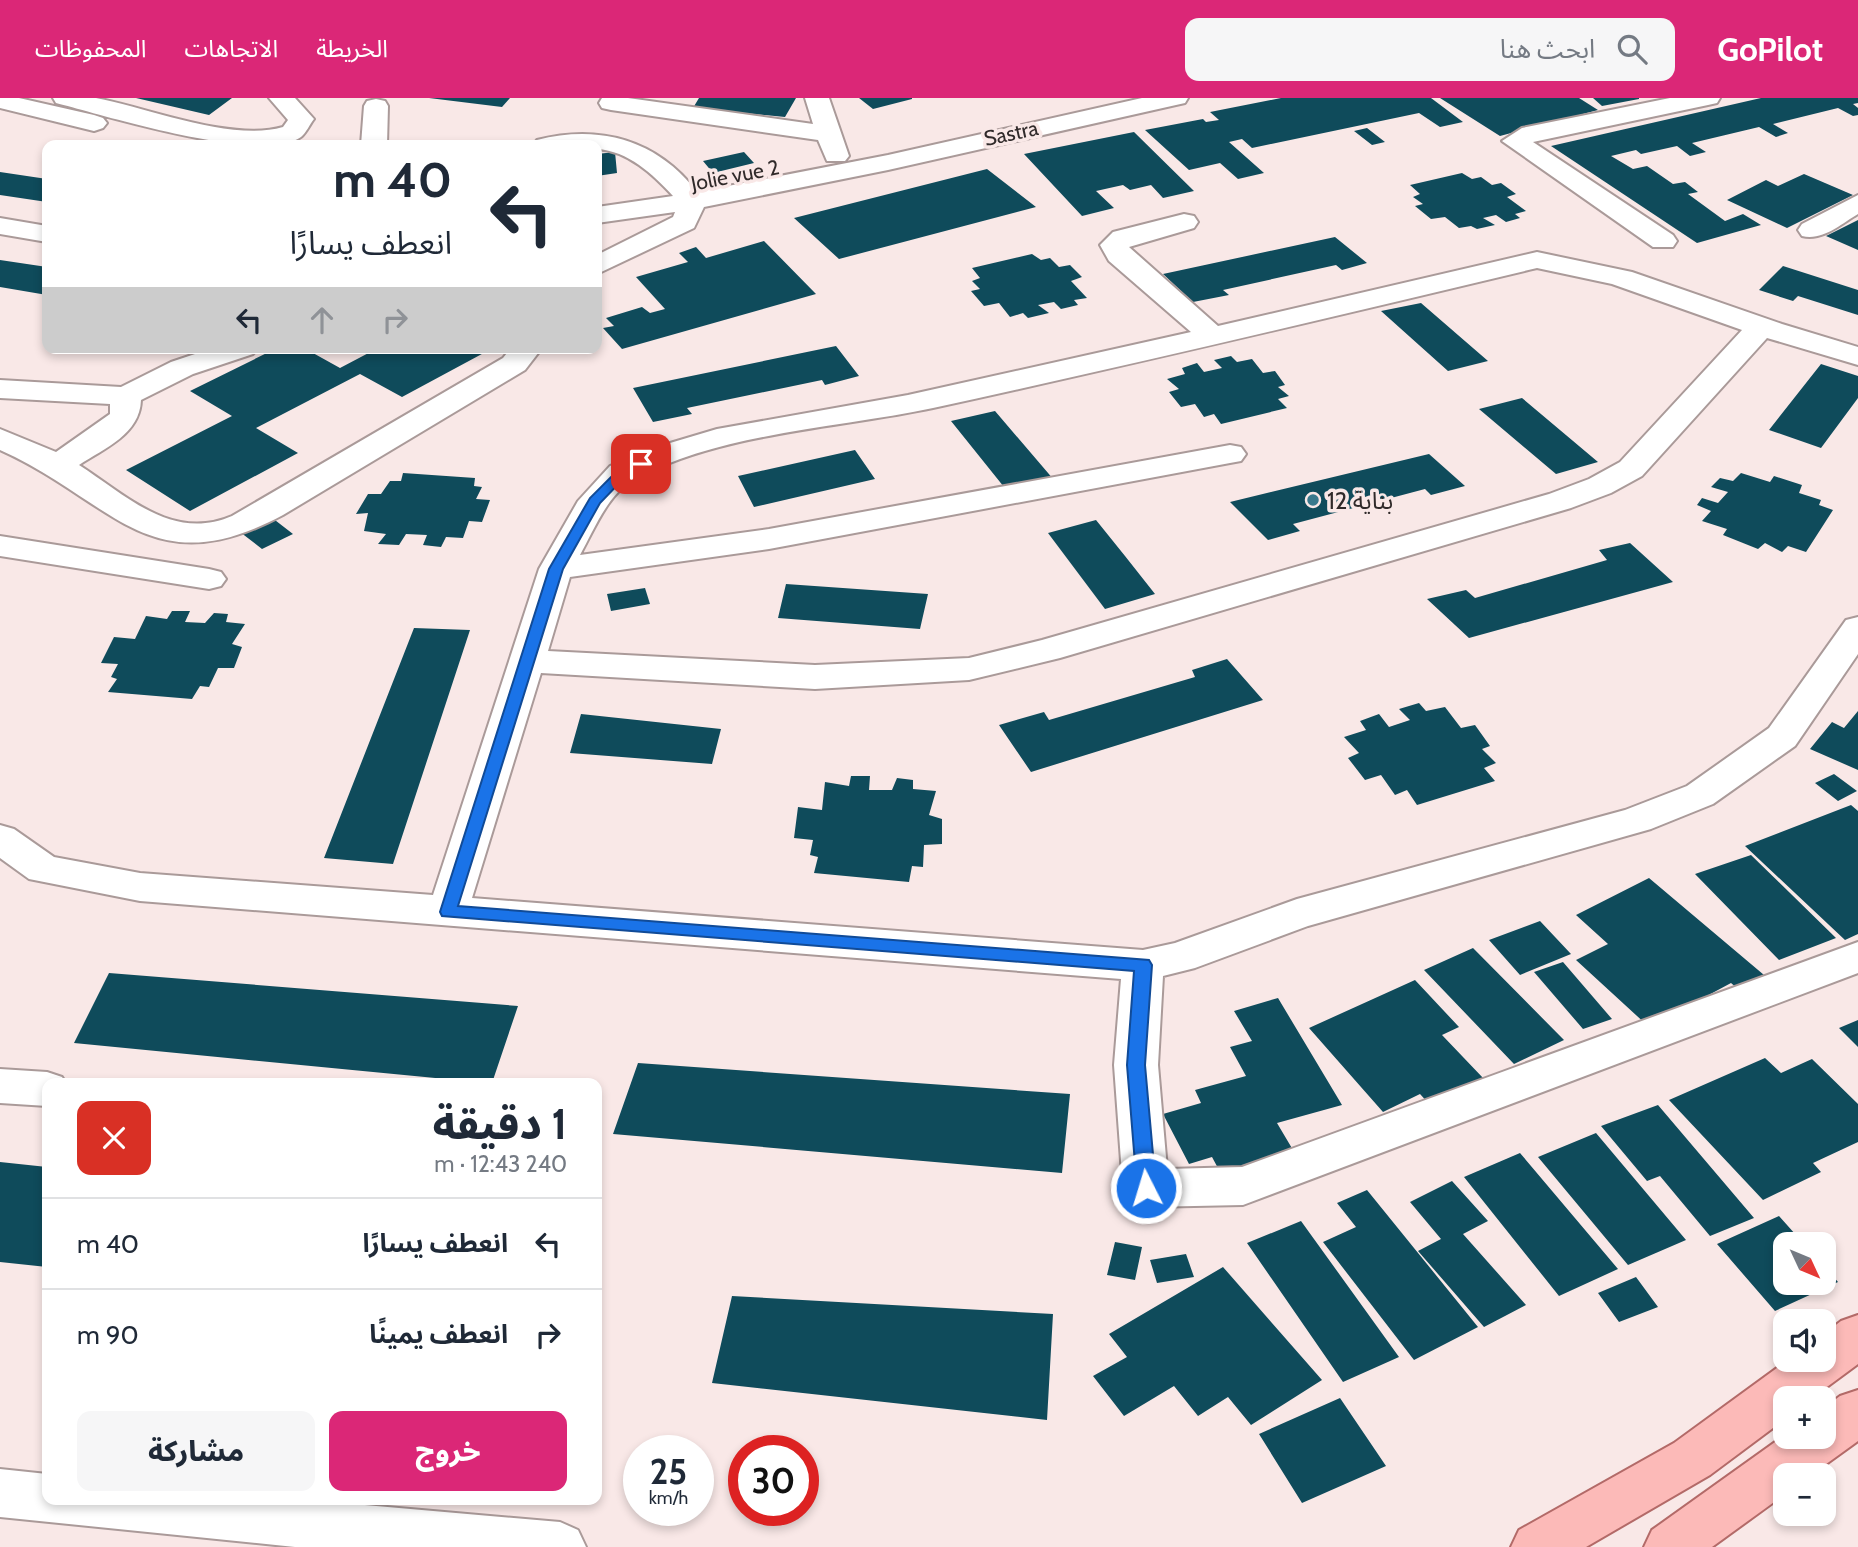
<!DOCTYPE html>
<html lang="ar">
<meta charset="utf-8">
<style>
body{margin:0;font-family:Cabin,"Noto Sans Arabic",sans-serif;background:#f6f6f7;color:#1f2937;direction:rtl;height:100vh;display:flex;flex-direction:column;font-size:26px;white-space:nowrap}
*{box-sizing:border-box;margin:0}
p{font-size:23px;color:#747a83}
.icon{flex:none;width:38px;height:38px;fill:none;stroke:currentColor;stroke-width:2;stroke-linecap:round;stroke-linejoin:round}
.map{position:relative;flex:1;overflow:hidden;direction:ltr}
.panel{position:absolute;left:42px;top:980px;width:560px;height:427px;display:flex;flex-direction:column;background:#fff;border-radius:14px;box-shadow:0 4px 10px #0003;direction:rtl}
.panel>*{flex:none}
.top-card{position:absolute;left:42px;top:42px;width:560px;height:214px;border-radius:14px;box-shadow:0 4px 10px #0003;direction:rtl;background:#fff;color:#1f2937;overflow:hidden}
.needle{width:46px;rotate:134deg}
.buttons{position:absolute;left:1773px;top:1134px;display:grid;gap:14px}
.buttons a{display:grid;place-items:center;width:63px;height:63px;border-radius:14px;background:#fff;box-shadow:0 4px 10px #0003;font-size:35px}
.speed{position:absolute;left:623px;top:1337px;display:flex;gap:14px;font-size:35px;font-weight:700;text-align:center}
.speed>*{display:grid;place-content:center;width:91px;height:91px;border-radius:50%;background:#fff;box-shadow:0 4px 10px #0003;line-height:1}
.speed small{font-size:18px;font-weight:400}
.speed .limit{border:10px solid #d22;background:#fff;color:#111}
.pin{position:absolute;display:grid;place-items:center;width:60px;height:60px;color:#fff;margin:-30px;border-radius:14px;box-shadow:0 4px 10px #0006}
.me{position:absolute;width:77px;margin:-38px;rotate:355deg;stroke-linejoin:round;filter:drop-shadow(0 0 5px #0008)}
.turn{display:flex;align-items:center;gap:24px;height:147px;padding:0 35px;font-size:32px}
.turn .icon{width:91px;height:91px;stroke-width:2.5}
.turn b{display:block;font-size:49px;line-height:60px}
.lanes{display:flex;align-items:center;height:66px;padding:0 35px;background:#0003;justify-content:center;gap:35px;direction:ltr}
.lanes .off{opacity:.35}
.round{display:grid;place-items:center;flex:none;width:74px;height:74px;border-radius:14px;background:#f6f6f7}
.summary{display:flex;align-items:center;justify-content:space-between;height:119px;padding:0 35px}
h1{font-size:42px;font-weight:800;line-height:52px}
.button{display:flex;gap:14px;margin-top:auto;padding:14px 35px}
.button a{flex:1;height:80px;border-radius:14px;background:#db2777;color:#fff;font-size:28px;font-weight:800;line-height:80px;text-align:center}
.button a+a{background:#f6f6f7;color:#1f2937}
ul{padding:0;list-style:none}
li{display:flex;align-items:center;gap:21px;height:91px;padding:0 35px;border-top:2px solid #e0e1e3}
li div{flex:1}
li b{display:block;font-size:26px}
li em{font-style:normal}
header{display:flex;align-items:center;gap:42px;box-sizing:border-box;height:98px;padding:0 35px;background:#db2777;color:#fff}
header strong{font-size:33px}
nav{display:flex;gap:38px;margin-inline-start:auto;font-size:24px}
.search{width:490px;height:63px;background:#f6f6f7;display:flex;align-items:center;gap:18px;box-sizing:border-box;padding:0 24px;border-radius:14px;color:#747a83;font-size:26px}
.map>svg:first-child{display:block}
</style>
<header>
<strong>GoPilot</strong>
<div class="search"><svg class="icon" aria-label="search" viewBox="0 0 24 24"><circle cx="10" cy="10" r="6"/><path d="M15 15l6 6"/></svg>ابحث هنا</div>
<nav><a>الخريطة</a><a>الاتجاهات</a><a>المحفوظات</a></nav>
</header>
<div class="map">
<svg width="1858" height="1449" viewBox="0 0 1858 1449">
<rect width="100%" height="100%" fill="#f9e8e7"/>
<!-- building -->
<path fill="#0f4b5b" d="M136,0H232L209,17Z
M429,0H510L502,9Z
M699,0H796L785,19L693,10Z
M859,0H912V1L873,11Z
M1281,0H1431L1463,24L1440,29L1419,15L1252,50L1242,41L1229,44L1264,75L1238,81L1220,65L1189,72L1145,32L1203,21L1206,24L1219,22L1210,14Z
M1440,0H1579L1598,12L1500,38Z
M1593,0H1639V1L1602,8Z
M1761,0H1858V5L1853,6L1858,10V17L1853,18L1838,10L1773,26L1788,35L1776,39L1759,29L1692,45L1706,54L1690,58L1677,48L1641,56L1636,52L1611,58L1633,71L1647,68L1673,86L1685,84L1698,94L1688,96L1725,123L1743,116L1761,127L1697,145L1551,48Z
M1367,30L1385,44L1372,47L1354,33Z
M1134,34L1194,93L1163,100L1151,87L1130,92L1123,87L1096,93L1114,110L1082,118L1024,56Z
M615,54L617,75L597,78V56Z
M744,54L754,65L713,75L703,63Z
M987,71L1036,109L839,161L794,120Z
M0,74L47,81V104L0,97Z
M1462,75L1472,81L1481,79L1492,87L1501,85L1516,96L1507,99L1526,113L1515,116L1520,120L1506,124L1496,117L1483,120L1495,127L1477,131L1471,128L1459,130L1445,119L1431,121L1415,108L1423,106L1413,99L1420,96L1410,87Z
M1804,76L1853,97L1787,130L1727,102L1766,82L1778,88Z
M1858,122V152L1826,138Z
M1335,139L1367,165L1342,172L1336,167L1223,192L1229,197L1193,204L1163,176Z
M764,143L816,196L622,251L603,230L614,228L606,220L642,209L650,215L665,211L636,179L688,164L679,155L696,149L706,160Z
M1032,156L1041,162L1050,160L1059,169L1070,167L1082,179L1071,183L1087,200L1074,202L1078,207L1061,211L1054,204L1038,207L1049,215L1028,220L1023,215L1010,219L999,205L984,208L971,193L980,191L972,183L980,180L972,170Z
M0,162L47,169V197L0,189Z
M1783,168L1858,192V217L1798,198L1793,203L1759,192Z
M1421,205L1488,263L1448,273L1381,213Z
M836,248L859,278L825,287L822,282L687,310L692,316L653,324L633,290Z
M277,250H304L340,270L378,250H493L402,299L360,276L256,330L298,355L190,413L126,372L232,318L190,293Z
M1231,258L1237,264L1252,261L1263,275L1275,273L1285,287L1278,289L1289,298L1278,301L1287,310L1221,326L1214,316L1204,319L1195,306L1181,309L1169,294L1179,291L1167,281L1185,276L1182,270L1197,265L1204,274L1222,270L1214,262Z
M1821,266L1858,278V300L1821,350L1769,332Z
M1522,300L1598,364L1556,376L1479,311Z
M995,313L1054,382L1008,394L951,323Z
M855,352L875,381L754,409L738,378Z
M1429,356L1465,388L1431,397L1425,391L1293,426L1300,433L1268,442L1230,404Z
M403,375L475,380L474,388L482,389L476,401L490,402L482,424L469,423L463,440L446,439L441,449L423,447L427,437L406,436L399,447L378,446L386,436L364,433L368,415L356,416L368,396H381L390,383H401Z
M1741,375L1770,384L1774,378L1802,387L1799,395L1821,402L1819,407L1833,412L1806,454L1788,448L1782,454L1765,445L1758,451L1723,437L1727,431L1702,423L1711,413L1697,407L1702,400L1718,405L1728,394L1711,389L1720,380L1733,383Z
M271,419L293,436L262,451L240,434Z
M1096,422L1125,458L1155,496L1105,511L1048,435Z
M1630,445L1673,484L1469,540L1427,501L1466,492L1475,500L1607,462L1599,452Z
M786,486L928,496L920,531L778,520Z
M645,490L650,506L611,513L607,496Z
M172,513H190L185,524L205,525L214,515L228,516L226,524L245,526L232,546L242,549L234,570H218L209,589L200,588L192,601L108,594L117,581L111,579L118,566L101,565L114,539L135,541L146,518L167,521Z
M414,530L470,532L393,766L324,760Z
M1227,561L1263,602L1031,674L999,627L1044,614L1049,622L1083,612L1195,579L1192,572Z
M1419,605L1426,613L1445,609L1461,630L1475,627L1490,648L1482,651L1496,665L1484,670L1495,683L1417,707L1407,692L1395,697L1381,677L1365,682L1348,660L1359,655L1344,639L1366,632L1360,623L1379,616L1389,629L1410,622L1399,611Z
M1858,613V672L1810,651L1832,624L1844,630Z
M581,616L721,631L712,666L570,655Z
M1834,676L1857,693L1838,703L1815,685Z
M851,678H870L869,692H892L897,680L913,682V691L936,693L929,717L942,721V746L924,747L923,769L912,768L909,784L814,775L818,759L810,757L813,742L794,740L798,709L822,712L825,684L849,688Z
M1851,707L1858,713V836L1845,842L1745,748Z
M1751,757L1836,840L1779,862L1695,776Z
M1649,780L1764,877L1738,891L1731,885L1649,929L1576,862L1608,846L1576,817Z
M1540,823L1571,856L1520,877L1489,842Z
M1473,850L1564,942L1514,966L1424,872Z
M1563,864L1612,921L1583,931L1534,874Z
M109,875L518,908L492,985H487L74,945Z
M1415,882L1459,929L1442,937L1484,981L1430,1007L1420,996L1383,1014L1309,930Z
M1278,900L1342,1007L1277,1025L1293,1052L1226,1085L1212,1059L1189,1066L1163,1016L1201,1005L1195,992L1246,978L1230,949L1252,943L1234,913Z
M1858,922V949L1839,930Z
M1765,960L1781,975L1812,961L1858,1006V1044L1813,1065L1821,1074L1763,1102L1669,1002Z
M638,965L1070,996L1062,1075L613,1036Z
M1658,1007L1754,1120L1710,1138L1660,1078L1647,1083L1601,1028Z
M1596,1035L1686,1142L1628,1167L1538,1059Z
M1520,1055L1618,1171L1559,1198L1464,1079Z
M0,1064L47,1069V1169L0,1164Z
M1452,1083L1488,1123L1463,1136L1526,1207L1484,1229L1418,1153L1441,1141L1410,1104Z
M1367,1092L1478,1229L1414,1262L1323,1144L1356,1129L1337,1105Z
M1779,1118L1804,1146H1785V1185H1824V1168L1838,1184L1775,1213L1717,1146Z
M1301,1123L1399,1259L1343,1284L1247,1145Z
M1115,1144L1142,1149L1135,1182L1107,1177Z
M1186,1156L1194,1179L1157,1185L1150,1162Z
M1223,1169L1322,1282L1251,1327L1228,1299L1198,1318L1174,1288L1124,1318L1093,1278L1127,1259L1109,1236Z
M1636,1179L1658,1209L1619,1224L1598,1195Z
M732,1198L1053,1216L1047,1322L712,1285Z
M1340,1300L1386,1368L1302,1405L1259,1336Z"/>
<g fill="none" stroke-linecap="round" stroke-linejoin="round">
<defs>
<path id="minor" d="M0,0H19L94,17L103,20L107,25L103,30L94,33L0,10Z
M53,0C67,0 82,0 96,0C149,10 231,44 283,29L288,22L269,0H295L314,21C310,26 306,35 301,39C263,67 103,17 56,5Z
M602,0H628L813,26L805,0H829L849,58L845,63H827L818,42L611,12L602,10L599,5Z
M1142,0H1188L1185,5L1176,7L888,72L704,109L694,130L597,176V157L673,119L675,114L597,125V109L673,98C653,76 628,53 597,51V47H533L537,42C600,26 657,42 697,94L888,57Z
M1670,0H1720L1717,5L1708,7L1533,44L1673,137L1677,143L1673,149H1653L1502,43L1522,30Z
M376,1L385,3L388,8L387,47H361L364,8L367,3Z
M1858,97V116C1841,126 1823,143 1802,138L1798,132L1802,126Z
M1184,116L1194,118L1198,124L1194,130L1129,149L1218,228L1537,154L1632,174L1782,226L1858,249V267L1767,240L1642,378L1611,395L1571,410L1060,560L969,582L815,591L541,575L472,800L1143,852L1175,845L1297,801L1625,712L1687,688L1769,630L1846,522L1858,519V556L1795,648L1713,706L1651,731L1308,828L1195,870L1163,878L1158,967L1167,1071L1242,1069L1858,844V875L1243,1107L1146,1109L1130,1103L1123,1090L1114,967L1121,881L140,803L29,781L0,760V727L14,731L54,759L140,775L433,797L539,471L578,403L610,368L650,351L717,331L908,297L1191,234L1109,163L1100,147L1113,134ZM1537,170L1612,186L1742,232L1620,364L1589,381L1549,396L1042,542L969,560L815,567L548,553L570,479L769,451L1230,365L1241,363L1246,356L1241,349L1230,347L769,431L580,457C594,432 608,395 635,381C719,335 839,330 933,310C1135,266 1336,218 1537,170Z
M0,120L47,128V144L0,136Z
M213,250H258L253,256L193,276L141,302C140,336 105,350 79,367C126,397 172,444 232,418L503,260L511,250H542L525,272L283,417C149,489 114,403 0,352V331L56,354L110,316V306L0,300V282L121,289L171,264Z
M0,438L209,471L221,474L226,481L221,488L209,491L0,458Z
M0,971L47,974L62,979L66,985H47V1008L0,1005Z
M0,1371L47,1376V1402H308L560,1424L578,1432L586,1449H295L0,1419Z"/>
<path id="major" d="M1858,1217V1266L1812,1300H1785V1321L1710,1377L1586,1449H1511L1519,1432L1674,1345L1788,1262H1824V1236L1841,1223Z
M1858,1292V1343L1811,1377H1785V1396L1712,1449H1644L1652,1432L1785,1337L1824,1339V1310L1840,1298Z"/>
</defs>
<!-- minor casing -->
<use href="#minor" stroke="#aa9a99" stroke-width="4"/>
<!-- major casing -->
<use href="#major" stroke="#b36a68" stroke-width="4"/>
<!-- minor -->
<use href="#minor" fill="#fff" fill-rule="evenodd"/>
<!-- major -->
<use href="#major" fill="#fcbab8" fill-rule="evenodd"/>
</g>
<!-- route -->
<path fill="#1a73e8" stroke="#114b97" stroke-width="2" d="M641,363L648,366L646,369L626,378L600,405L563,471L458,808L1149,862L1152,867L1145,967L1156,1090L1153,1095H1140L1137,1090L1127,967L1134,873L442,818L440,814L549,471L590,400L617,373Z"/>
<!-- markers -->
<circle fill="#38788c" stroke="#f9e8e7" stroke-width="2.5" cx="1313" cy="402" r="7"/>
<g text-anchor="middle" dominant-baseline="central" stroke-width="7" stroke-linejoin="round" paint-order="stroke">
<!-- far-street labels -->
<g font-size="21" fill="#302a2a" stroke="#f9e8e7">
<text transform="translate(1011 35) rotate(-12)">Sastra</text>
<text transform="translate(735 77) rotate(-11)">Jolie vue 2</text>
</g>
<!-- poi labels -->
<g font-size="24" fill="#302a2a" stroke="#f9e8e7" text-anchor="start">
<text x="1327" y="402">بناية 12</text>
</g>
</g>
</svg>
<div class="buttons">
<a><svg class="needle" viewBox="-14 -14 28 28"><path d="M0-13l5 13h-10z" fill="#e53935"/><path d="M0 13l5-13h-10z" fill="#747a83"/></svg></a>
<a><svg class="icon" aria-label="sound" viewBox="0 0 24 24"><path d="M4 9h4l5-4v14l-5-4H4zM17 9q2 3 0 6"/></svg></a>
<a>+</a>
<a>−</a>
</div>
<div class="speed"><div>25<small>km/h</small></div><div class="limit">30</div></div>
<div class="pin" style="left:641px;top:366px;background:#d93025"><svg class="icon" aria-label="arrive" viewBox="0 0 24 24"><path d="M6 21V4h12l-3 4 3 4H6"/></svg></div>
<svg class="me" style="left:1146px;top:1090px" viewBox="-20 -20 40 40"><circle r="17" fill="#1a73e8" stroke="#fff" stroke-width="3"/><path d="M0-11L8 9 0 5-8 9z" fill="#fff"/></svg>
<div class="top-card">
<div class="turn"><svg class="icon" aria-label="left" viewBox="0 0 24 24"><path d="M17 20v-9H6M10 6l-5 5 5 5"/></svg><div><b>40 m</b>انعطف يسارًا</div></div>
<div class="lanes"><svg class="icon" aria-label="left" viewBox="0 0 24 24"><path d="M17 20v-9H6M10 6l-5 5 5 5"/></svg><svg class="icon off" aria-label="ahead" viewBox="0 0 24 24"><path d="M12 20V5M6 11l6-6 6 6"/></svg><svg class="icon off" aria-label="right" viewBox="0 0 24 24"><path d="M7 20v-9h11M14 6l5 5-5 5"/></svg></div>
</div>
<section class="panel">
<div class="summary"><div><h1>1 دقيقة</h1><p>240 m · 12:43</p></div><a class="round" style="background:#d93025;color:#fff"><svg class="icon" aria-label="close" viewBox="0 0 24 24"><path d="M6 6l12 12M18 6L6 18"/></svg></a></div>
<ul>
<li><svg class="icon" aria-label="left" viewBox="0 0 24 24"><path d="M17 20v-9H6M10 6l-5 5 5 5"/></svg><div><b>انعطف يسارًا</b></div><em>40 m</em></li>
<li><svg class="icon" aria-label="right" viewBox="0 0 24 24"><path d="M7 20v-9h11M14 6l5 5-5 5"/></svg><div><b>انعطف يمينًا</b></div><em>90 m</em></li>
</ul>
<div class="button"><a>خروج</a><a>مشاركة</a></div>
</section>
</div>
